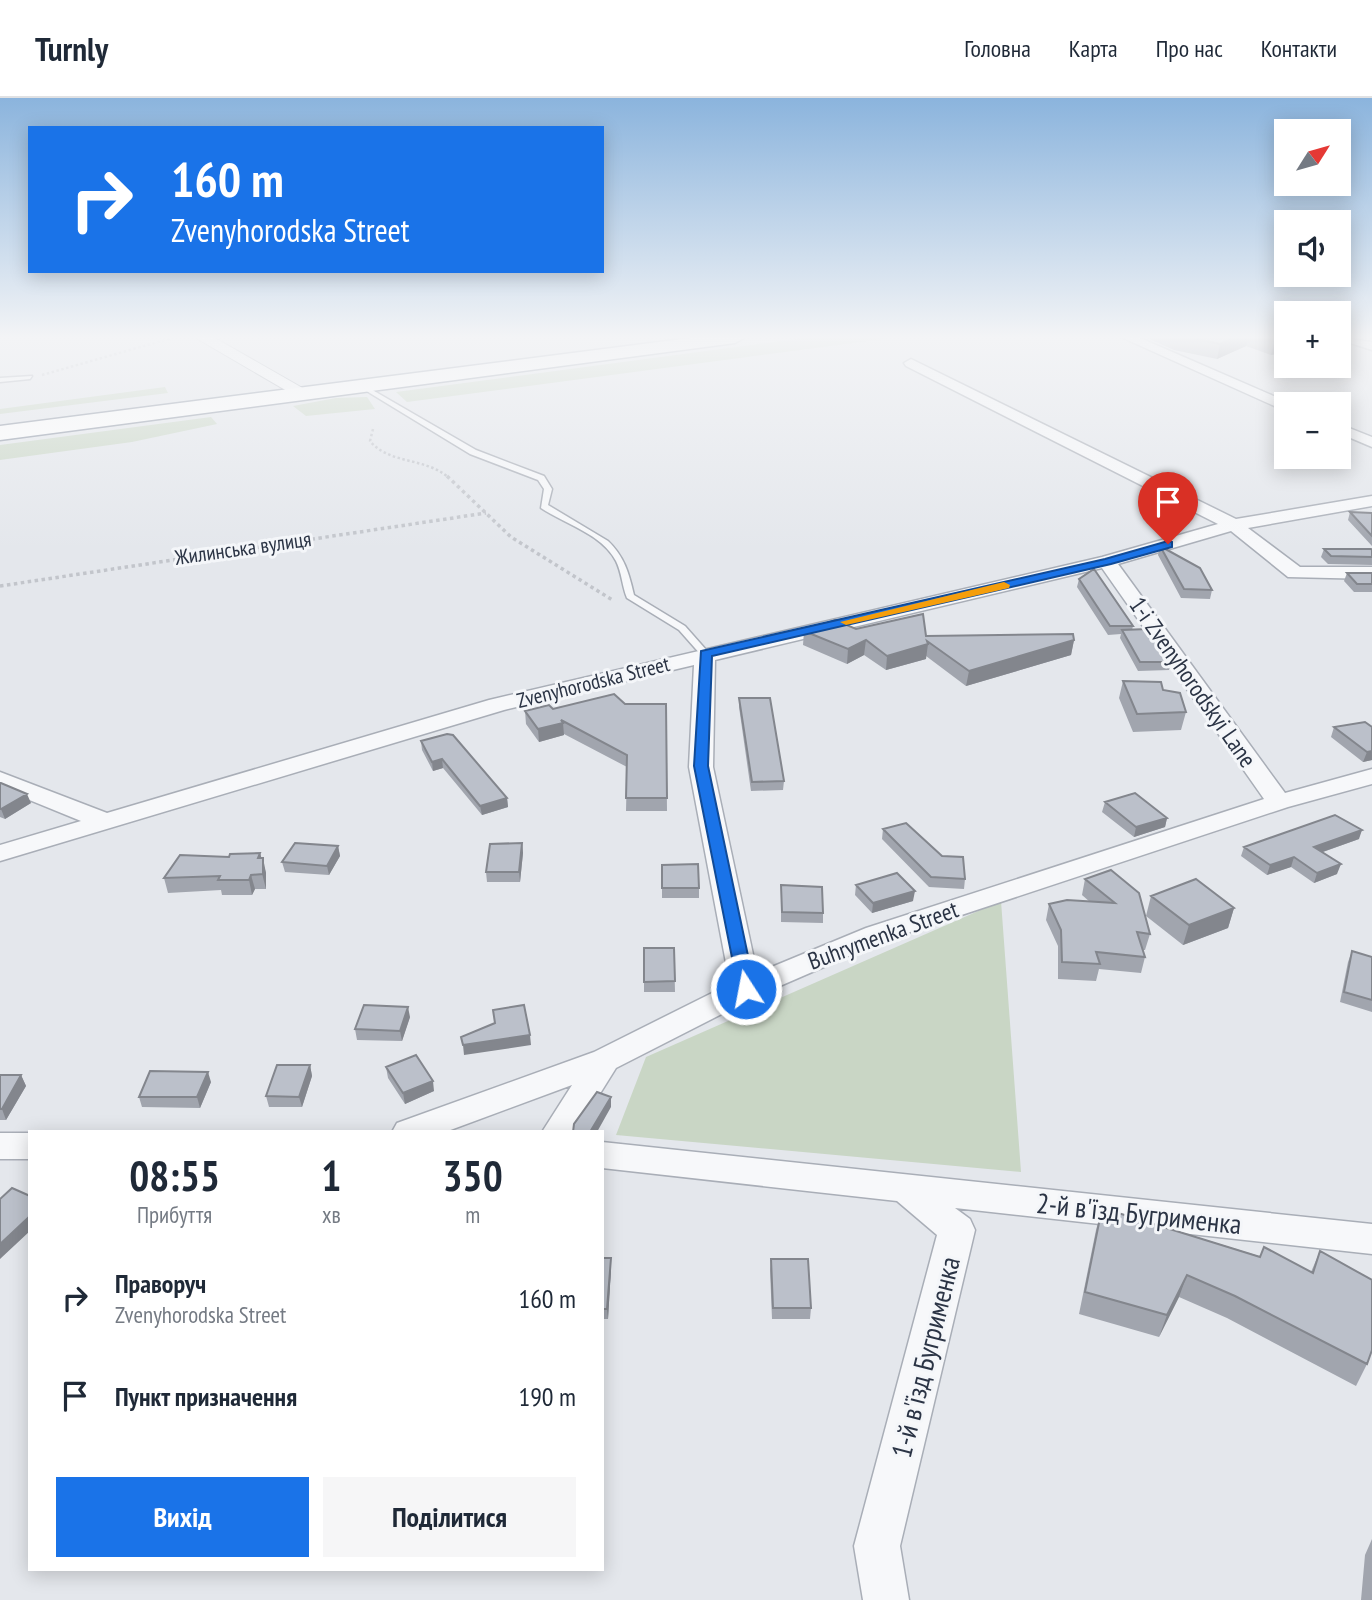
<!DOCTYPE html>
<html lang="uk">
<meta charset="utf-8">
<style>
body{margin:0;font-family:"PT Sans Narrow",sans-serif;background:#f6f6f7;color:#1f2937;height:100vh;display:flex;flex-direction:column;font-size:26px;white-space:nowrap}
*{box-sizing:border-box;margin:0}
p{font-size:23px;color:#747a83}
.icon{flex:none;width:38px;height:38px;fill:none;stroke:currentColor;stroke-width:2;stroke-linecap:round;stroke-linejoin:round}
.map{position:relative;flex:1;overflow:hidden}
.panel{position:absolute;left:28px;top:1032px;width:576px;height:441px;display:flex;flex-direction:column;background:#fff;border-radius:0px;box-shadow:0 4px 18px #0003}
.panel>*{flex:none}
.banner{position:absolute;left:28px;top:28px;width:576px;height:147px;border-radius:0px;box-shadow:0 4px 18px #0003;background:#1a73e8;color:#fff;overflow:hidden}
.needle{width:46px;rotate:53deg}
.controls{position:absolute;left:1274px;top:21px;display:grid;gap:14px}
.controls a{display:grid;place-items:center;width:77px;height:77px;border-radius:0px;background:#fff;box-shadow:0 4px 18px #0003;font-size:35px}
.pin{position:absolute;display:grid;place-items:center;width:60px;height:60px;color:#fff;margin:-72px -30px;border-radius:50% 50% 50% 0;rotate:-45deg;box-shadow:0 0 7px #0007}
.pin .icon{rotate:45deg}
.me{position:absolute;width:77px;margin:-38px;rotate:349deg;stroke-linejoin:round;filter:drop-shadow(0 0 5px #0008)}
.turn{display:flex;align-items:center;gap:24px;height:147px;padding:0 28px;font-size:32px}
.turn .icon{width:91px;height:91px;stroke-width:2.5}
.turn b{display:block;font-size:49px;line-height:60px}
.eta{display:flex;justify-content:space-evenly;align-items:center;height:119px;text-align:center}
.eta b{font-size:42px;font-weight:800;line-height:49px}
.button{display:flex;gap:14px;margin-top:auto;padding:14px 28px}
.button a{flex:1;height:80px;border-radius:0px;background:#1a73e8;color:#fff;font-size:28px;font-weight:800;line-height:80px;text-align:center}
.button a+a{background:#f6f6f7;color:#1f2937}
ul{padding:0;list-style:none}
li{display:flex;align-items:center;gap:21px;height:98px;padding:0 28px}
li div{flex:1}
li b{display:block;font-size:26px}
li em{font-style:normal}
header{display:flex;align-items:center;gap:42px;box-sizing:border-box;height:98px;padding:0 35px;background:#fff;border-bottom:2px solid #e0e1e3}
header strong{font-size:33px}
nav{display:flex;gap:38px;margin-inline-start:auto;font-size:24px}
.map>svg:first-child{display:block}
</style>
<header>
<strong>Turnly</strong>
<nav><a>Головна</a><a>Карта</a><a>Про нас</a><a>Контакти</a></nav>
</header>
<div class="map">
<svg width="1372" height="1502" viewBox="0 0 1372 1502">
<rect width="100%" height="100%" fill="#e4e7ec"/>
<!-- green -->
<path fill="#c9d6c5" d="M804,240H891L407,304L396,294Z
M165,289L168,295L0,316V311Z
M367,299L375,311L306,318L293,308L336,300Z
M211,319L217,326L132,344L0,362V347Z
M1001,803L1021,1074L616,1037L646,959Z"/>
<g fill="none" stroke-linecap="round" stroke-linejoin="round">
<defs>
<path id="service" d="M32,278L30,281L0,284V280Z
M362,286L476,352L544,378L552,391L548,407L608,443C624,458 629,475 634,497L685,528L708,554V558H702L679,532L627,500C622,488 622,475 616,463C602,436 565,426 541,410L544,391L538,382L470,356L360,289L359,288Z"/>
<path id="minor" d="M1123,240H1140L1292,306H1286V312L1281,311Z
M1342,240L1372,244V252L1344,243Z
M911,261L1236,421L1372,398V408L1248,430L1300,469H1372V481L1288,479L1231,433L1118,466L1285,695L1372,671V686L1288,709L886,842L757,898L616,970L576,1034H542L572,987L445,1034H392L397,1025L594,954L730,886L689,669L694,567L504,612L0,763V747L81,723L0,690V674L107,715L489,602L1102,459L1218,426L906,268L904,265ZM1102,470L1264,701L866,830L757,875L713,669L715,562Z
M1339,326L1372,339V349L1339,335Z
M0,1035H30V1061H0Z
M602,1044L1372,1126V1156L955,1110L970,1121L975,1132L900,1448L909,1502H863L854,1448L937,1137L897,1103L602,1070Z"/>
<path id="tertiary" d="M196,240H215L313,296L311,300H299Z"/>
<path id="trunk" d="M690,240H744L735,245L0,342V328Z"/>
</defs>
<!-- service casing -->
<use href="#service" stroke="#a9aeb7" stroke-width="3"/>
<!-- minor casing -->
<use href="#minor" stroke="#a9aeb7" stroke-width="3"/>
<!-- tertiary casing -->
<use href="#tertiary" stroke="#a9aeb7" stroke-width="2"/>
<!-- trunk casing -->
<use href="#trunk" stroke="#8b94a3" stroke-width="3"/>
<!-- path-far1 -->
<path stroke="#c2c5cb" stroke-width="2.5" stroke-dasharray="2.5 2.5" stroke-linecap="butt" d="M42,277L172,240
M373,331L370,343C390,367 426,359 449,380"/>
<!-- path -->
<path stroke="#c2c5cb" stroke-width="3.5" stroke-dasharray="3.5 3.5" stroke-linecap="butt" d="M447,378L511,439L614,503
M0,488L486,415"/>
<!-- service -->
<use href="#service" fill="#f7f8fa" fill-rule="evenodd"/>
<!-- minor -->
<use href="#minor" fill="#f7f8fa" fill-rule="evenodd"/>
<!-- tertiary -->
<use href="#tertiary" fill="#f7f8fa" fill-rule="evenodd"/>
<!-- trunk -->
<use href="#trunk" fill="#fff" fill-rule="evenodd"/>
</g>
<!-- wall -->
<path fill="#a1a5ae" d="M1147,240H1286L1271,257L1246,248L1217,261L1174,252Z
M1350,414L1372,415V448L1348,422Z
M1160,448L1212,492L1210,501L1181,500L1158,457Z
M1324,451L1372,452V467L1328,466L1321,459Z
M1347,475H1372V494H1354L1344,483Z
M1079,481L1133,528L1132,532L1171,564L1169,572L1138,573L1120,540L1121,536L1108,537L1077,489Z
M856,531L926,538L1074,542L1071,557L966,588L926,558V561L886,572L864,557L847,566L803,547L804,533Z
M1123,583L1163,592L1186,614L1181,632L1133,634L1119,600Z
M739,600L784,683L783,692L751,693L739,609Z
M625,606H666L667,713H626L627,669L564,636V637L539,644L526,626L525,613Z
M1334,629H1372V662L1363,664L1331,639Z
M421,643L507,700L508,709L482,717L443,670L433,673L422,652Z
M0,685L31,705L5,721L0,719Z
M1105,704L1167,720L1165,729L1134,739L1102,714Z
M883,731L965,781L964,791L929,789L882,741Z
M1359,741L1323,754L1337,776L1314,785L1291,769L1267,777L1241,758L1244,749Z
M522,745L523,755L520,784H487L486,774Z
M338,748L340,758L329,777L285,774L282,764Z
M260,755L266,775V791H255L252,797H222L221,792L168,795L164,780L229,759Z
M662,767L699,790V800H662Z
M1111,772L1150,836L1145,852H1143L1145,859L1141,875L1099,871L1096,883L1058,881V848L1046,822L1049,806L1090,804L1082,797L1085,781Z
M781,787L823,815V825L781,824Z
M856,787L913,803L872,815L855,797Z
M1151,798L1234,810L1228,830L1183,847L1146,818Z
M644,850H674L675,894H644Z
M1352,853L1372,859V914L1340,904L1348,864Z
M410,919L402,943L357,942L355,931Z
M310,967L312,978L302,1009H269L266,998Z
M386,969L434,993L405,1006L388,980Z
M0,977H21L26,988L6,1022H0Z
M211,984L200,1010L142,1009L139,999Z
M1102,1110L1311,1174L1320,1153L1367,1266L1356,1288L1227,1220L1179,1199L1159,1239L1079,1216L1096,1132Z
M602,1160L611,1171L608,1221H602Z
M771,1161L811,1210L810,1221H772L770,1172Z
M1372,1441V1502H1361L1365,1457Z"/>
<!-- shaded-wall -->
<path fill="#83868d" d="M1233,240H1248L1246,248L1217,261L1220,246Z
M1286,240V255L1271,257L1275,242Z
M866,542L864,557L847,566L848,551Z
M1074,542L1071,557L966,588L969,573Z
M928,546L926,561L886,572L887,558Z
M563,625L564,637L539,644L538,631Z
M1372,653V662L1363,664L1367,654Z
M442,661L443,670L433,673L432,664Z
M27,696L31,705L5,721L1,711Z
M507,700L508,709L482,717L480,708Z
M1167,720L1165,729L1134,739L1136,729Z
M1362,732L1359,741L1311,758L1314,749Z
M522,745L523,755L520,784L519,774Z
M338,748L340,758L329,777L327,768Z
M260,755L263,766V760L266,775V791L258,760Z
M1294,759L1291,769L1267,777L1270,767Z
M1341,766L1337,776L1314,785L1317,775Z
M251,777L255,791L252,797L249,782Z
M915,793L913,803L872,815L873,805Z
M1234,810L1228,830L1183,847L1189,827Z
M408,909L410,919L402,943L400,933Z
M530,937L531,947L464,957L463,947Z
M310,967L312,978L302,1009L299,999Z
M208,974L211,984L200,1010L197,999Z
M21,977L26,988L6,1022L2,1011Z
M433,983L434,993L405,1006L403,995Z
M611,999V1009L597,1034H590Z
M30,1118V1133L0,1161V1146Z
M611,1160V1171L608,1221L607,1211Z
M1187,1177L1179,1199L1159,1239L1167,1217Z"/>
<!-- building -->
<path fill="#bbc0ca" stroke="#83868d" stroke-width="2" d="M1193,240H1233L1220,246Z
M1270,240H1286L1275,242Z
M1350,414L1372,415V438Z
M1160,448L1200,470L1212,492L1184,491Z
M1324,451H1371L1372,452V459L1331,458Z
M1094,471L1133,528H1110L1079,481Z
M1347,475H1372V486H1357Z
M923,516L926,538L1073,536L1074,542L969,573L927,543L928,546L887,558L866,542L848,551L804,533L835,522L856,531Z
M1148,531L1171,564H1140L1122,532Z
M1123,583L1161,584L1163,592L1180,595L1186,614L1137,616Z
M614,596L625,606H666L667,700H626L627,657L561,622L563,625L538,631L525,613L549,607L553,611Z
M739,600H770L784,683L752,684Z
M1365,624L1372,629V653L1367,654L1334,629Z
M447,636L453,637L507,700L480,708L442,661L432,664L421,643Z
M0,685H1L27,696L1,711H0Z
M1135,695L1167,720L1136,729L1105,704Z
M1335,717L1362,732L1314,749L1341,766L1317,775L1294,759L1270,767L1244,749Z
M906,725L942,758L963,759L965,781L931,779L883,731Z
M295,745L338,748L327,768L282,764Z
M522,745L519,774H486L490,746Z
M260,755L258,760H263V776L251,777L249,782H218L220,778L164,780L180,757L229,759L230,756Z
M698,766L699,790H662V767Z
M1111,772L1139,795L1150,836L1137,834L1145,859L1096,854L1100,866L1062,864L1061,832L1049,806L1067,802L1115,805L1085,781Z
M897,775L915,793L873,805L856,787Z
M1196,781L1234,810L1189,827L1151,798Z
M781,787L822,789L823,815L782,814Z
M644,850H674L675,883L644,884Z
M1352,853L1372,859V902L1344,894Z
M364,907L408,909L400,933L355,931Z
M524,907L530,937L463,947L461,939L495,925L493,912Z
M416,957L433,983L403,995L386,969Z
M277,967H310L299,999L266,998Z
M150,973L208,974L197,999H139Z
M0,977H21L2,1011H0Z
M597,994L611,999L590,1034H573L574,1026Z
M12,1090L30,1098V1118L0,1146V1101Z
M1102,1110L1260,1159L1264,1149L1313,1175L1320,1153L1372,1182V1252L1367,1266L1235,1198L1187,1177L1167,1217L1085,1194Z
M602,1160H611L607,1211H602Z
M771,1161H808L811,1210H773Z"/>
<!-- sky -->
<linearGradient id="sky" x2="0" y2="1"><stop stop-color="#8bb4dd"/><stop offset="0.53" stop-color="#f3f4f6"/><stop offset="1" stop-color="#f3f4f6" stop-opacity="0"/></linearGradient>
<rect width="1372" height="451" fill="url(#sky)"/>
<!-- route -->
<path fill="#1a73e8" stroke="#114b97" stroke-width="2" d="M1168,443L1172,444V449L1111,466L712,558L708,668L755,891L746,897L739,895L694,668L701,553L1105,461Z"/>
<!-- slow -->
<path fill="#f59e0b" d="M1004,484L1010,487L1009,490L846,527L840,524Z"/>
<g text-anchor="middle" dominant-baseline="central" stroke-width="6" stroke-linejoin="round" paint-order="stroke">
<!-- far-street labels -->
<g font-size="21" fill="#2b3445" stroke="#f4f6f9">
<text transform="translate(243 450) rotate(-8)">Жилинська вулиця</text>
<text transform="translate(593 584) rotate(-14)">Zvenyhorodska Street</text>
</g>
<!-- street labels -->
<g font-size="24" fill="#2b3445" stroke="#f4f6f9">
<text transform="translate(1193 584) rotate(55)">1-i Zvenyhorodskyi Lane</text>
<text transform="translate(883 837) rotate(-20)">Buhrymenka Street</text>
</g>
<!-- near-street labels -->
<g font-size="28" fill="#2b3445" stroke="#f4f6f9">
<text transform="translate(1139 1115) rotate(6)">2-й в'їзд Бугрименка</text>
<text transform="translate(925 1259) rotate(-76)">1-й в'їзд Бугрименка</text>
</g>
</g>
</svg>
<div class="controls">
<a><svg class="needle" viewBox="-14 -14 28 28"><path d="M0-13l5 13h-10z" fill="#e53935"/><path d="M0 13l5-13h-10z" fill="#747a83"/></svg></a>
<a><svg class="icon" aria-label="sound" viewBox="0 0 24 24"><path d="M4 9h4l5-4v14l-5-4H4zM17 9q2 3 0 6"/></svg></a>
<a>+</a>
<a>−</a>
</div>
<div class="pin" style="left:1168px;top:446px;background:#d93025"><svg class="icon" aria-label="arrive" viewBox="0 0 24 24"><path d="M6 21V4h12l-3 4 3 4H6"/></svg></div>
<svg class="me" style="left:746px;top:891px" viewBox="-20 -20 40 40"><circle r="17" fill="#1a73e8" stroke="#fff" stroke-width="3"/><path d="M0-11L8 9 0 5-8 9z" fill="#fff"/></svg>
<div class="banner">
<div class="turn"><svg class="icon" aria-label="right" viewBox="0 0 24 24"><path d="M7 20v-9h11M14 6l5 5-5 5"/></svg><div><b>160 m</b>Zvenyhorodska Street</div></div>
</div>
<section class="panel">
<div class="eta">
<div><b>08:55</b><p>Прибуття</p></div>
<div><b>1</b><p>хв</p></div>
<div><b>350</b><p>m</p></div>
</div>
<ul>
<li><svg class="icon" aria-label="right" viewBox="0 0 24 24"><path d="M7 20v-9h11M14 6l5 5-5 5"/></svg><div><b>Праворуч</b><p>Zvenyhorodska Street</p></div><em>160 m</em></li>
<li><svg class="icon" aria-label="arrive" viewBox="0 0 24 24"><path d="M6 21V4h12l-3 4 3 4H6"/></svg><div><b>Пункт призначення</b></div><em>190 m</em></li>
</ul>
<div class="button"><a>Вихід</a><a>Поділитися</a></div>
</section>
</div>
